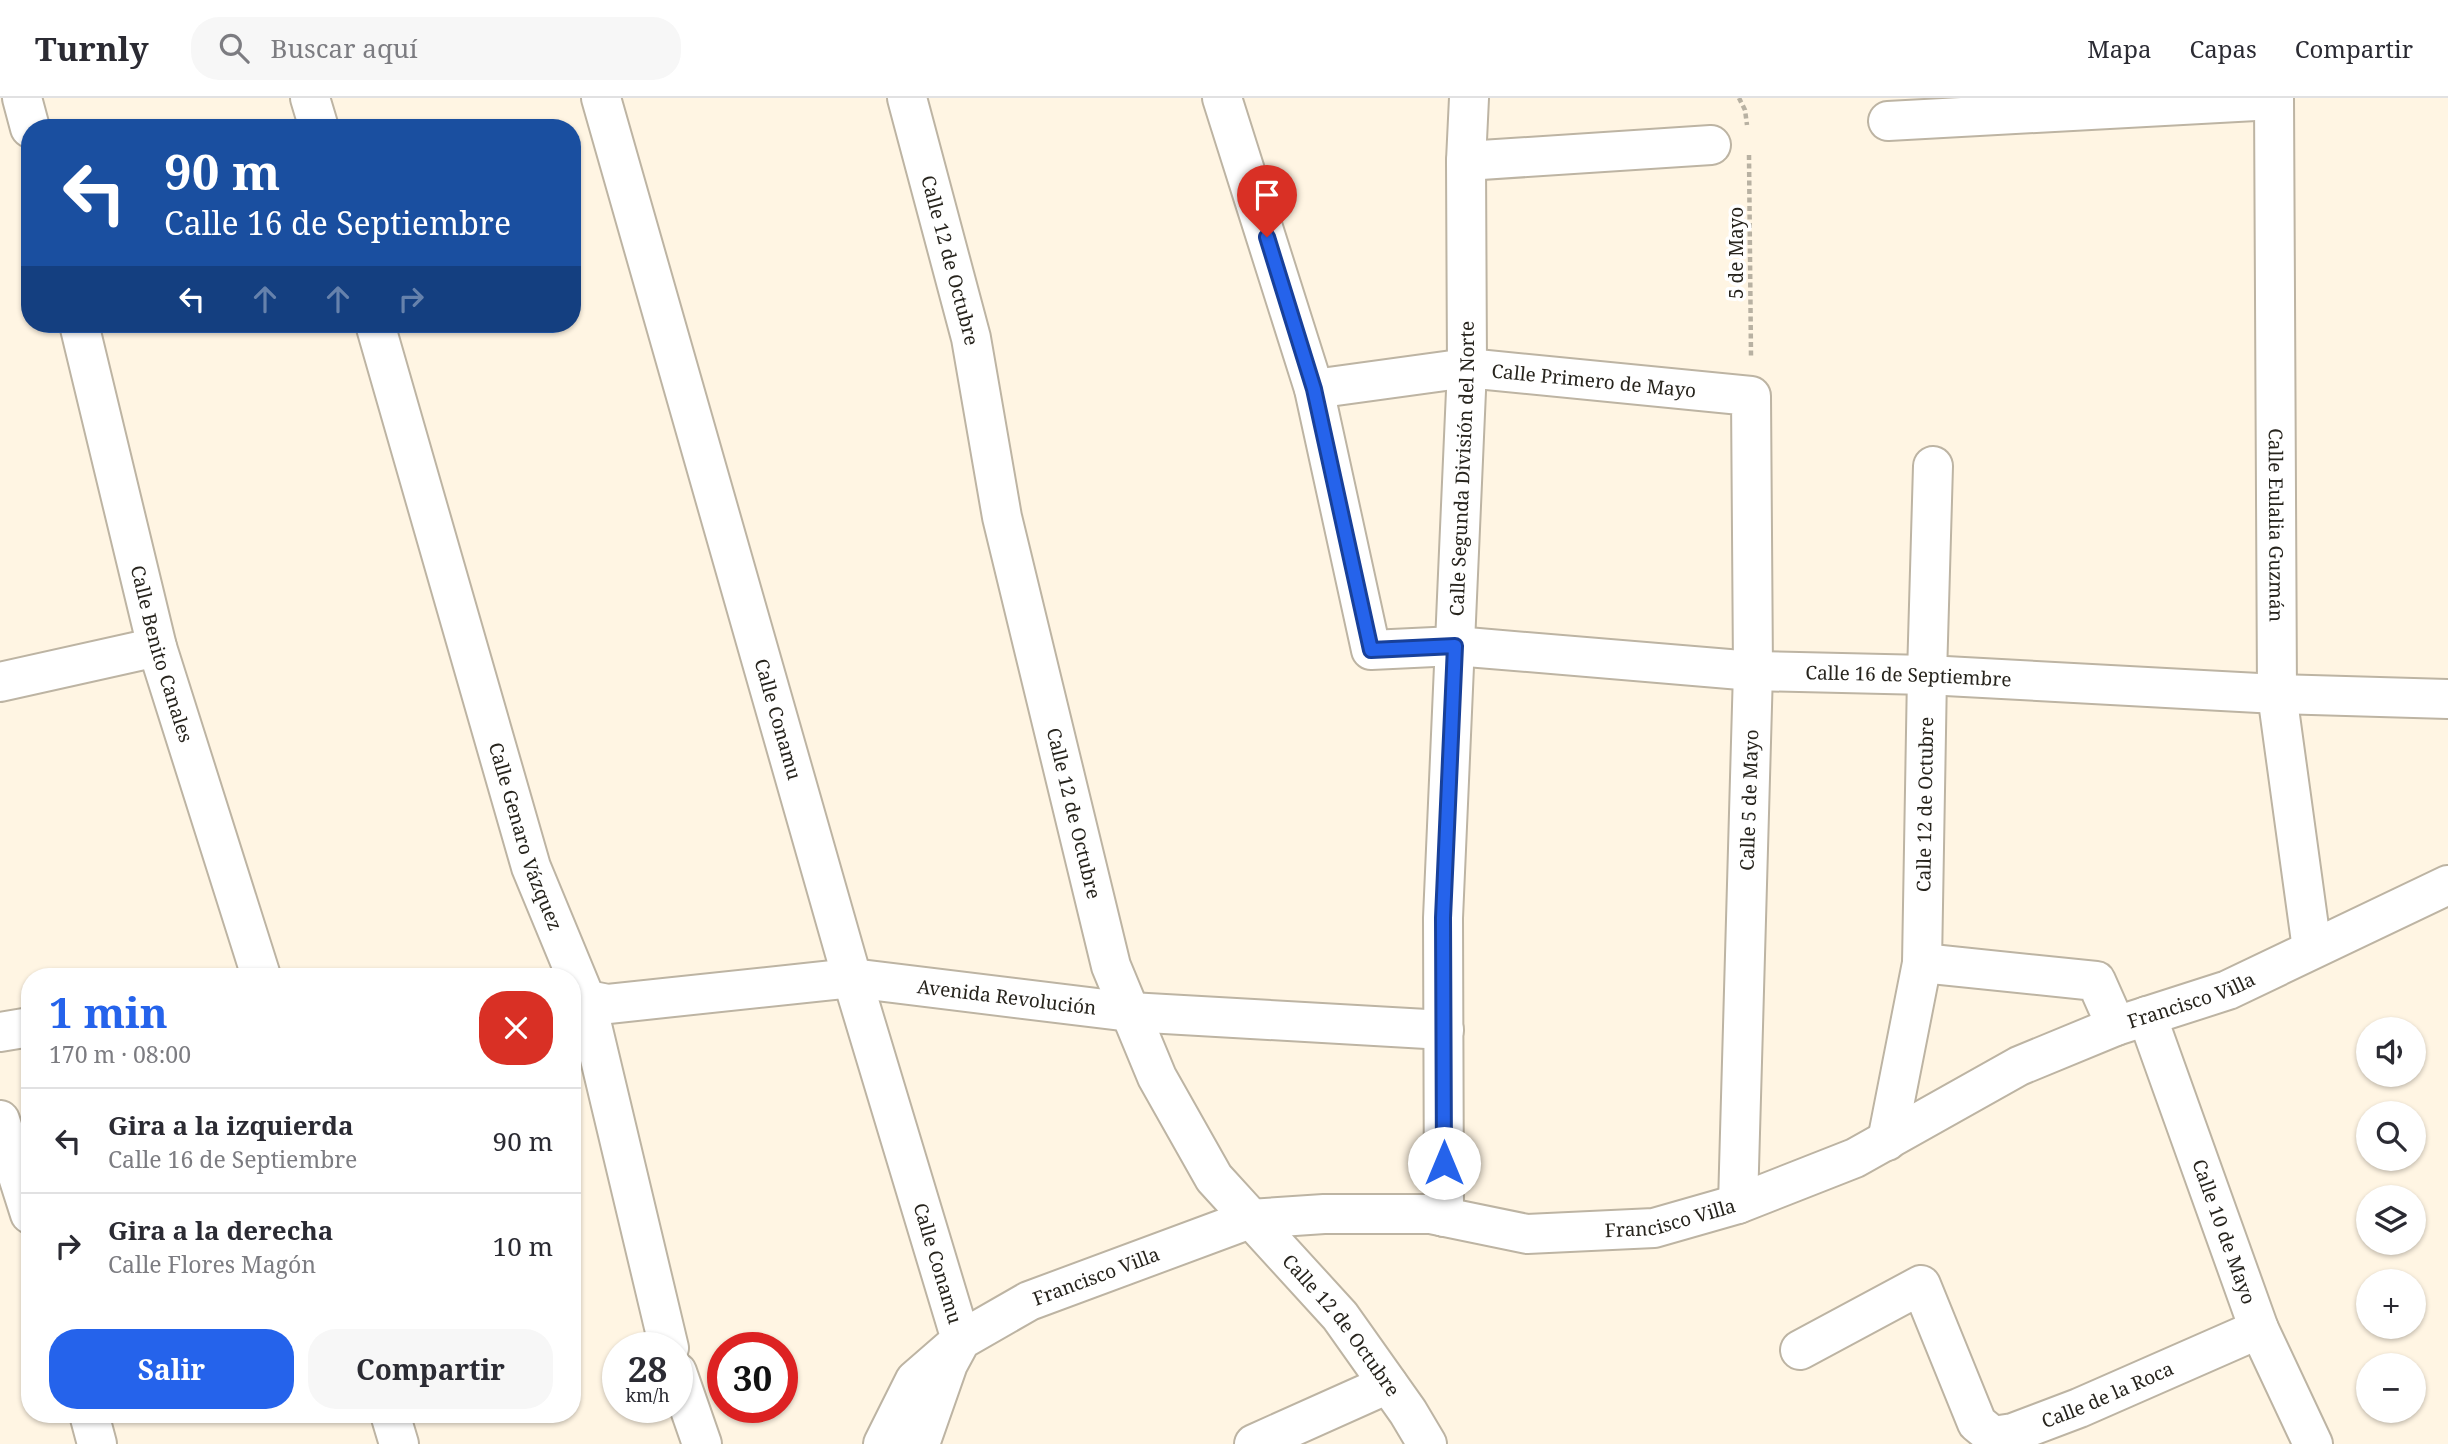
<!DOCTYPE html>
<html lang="es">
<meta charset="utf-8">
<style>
body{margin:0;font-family:"Noto Serif",serif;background:#f7f7f7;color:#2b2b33;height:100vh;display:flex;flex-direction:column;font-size:26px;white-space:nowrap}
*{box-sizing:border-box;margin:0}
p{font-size:23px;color:#7c7c81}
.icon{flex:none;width:38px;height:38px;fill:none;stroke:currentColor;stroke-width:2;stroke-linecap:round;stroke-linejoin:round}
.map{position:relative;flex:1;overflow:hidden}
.details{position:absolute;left:21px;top:870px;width:560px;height:455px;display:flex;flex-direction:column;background:#fff;border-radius:28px;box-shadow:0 2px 5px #0004}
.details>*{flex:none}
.hud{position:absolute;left:21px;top:21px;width:560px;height:214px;border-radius:28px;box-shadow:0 2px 5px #0004;background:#1a4fa0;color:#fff;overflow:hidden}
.buttons{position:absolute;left:2356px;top:919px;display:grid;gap:14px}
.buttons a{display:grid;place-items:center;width:70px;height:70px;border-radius:50%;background:#fff;box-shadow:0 2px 5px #0004;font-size:35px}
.speed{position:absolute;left:602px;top:1234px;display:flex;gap:14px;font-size:35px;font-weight:700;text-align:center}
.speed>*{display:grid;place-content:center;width:91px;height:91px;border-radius:50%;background:#fff;box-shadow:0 2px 5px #0004;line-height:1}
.speed small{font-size:18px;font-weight:400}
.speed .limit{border:10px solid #d22;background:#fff;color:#111}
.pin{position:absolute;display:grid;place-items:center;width:60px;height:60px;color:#fff;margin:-72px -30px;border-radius:50% 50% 50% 0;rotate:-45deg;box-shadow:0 0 7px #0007}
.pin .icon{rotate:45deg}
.me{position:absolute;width:77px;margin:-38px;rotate:0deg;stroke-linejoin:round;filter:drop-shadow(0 0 5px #0008)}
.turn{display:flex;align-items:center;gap:24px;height:147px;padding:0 28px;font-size:32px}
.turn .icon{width:91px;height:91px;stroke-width:2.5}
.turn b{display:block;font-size:49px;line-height:60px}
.lanes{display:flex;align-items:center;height:66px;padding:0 28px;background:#0003;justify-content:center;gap:35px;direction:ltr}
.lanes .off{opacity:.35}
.round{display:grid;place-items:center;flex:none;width:74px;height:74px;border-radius:28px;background:#f7f7f7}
.overview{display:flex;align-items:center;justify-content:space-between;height:119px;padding:0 28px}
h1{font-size:42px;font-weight:700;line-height:52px;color:#2563eb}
.primary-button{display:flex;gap:14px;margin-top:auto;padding:14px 28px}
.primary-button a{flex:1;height:80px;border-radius:28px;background:#2563eb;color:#fff;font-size:28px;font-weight:700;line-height:80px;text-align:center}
.primary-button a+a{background:#f7f7f7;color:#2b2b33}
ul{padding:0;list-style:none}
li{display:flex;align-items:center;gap:21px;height:105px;padding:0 28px;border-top:2px solid #e1e1e2}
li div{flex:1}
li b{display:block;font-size:26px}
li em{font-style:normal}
header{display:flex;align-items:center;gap:42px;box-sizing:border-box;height:98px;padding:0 35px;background:#fff;border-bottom:2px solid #e1e1e2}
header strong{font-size:33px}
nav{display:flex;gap:38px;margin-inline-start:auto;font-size:24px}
.search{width:490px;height:63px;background:#f7f7f7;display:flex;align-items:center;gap:18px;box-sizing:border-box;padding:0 24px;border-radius:28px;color:#7c7c81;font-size:26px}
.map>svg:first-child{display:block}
</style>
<header>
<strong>Turnly</strong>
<div class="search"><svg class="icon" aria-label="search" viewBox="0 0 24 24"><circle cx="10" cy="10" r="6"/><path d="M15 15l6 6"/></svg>Buscar aquí</div>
<nav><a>Mapa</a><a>Capas</a><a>Compartir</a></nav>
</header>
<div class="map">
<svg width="2448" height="1346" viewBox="0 0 2448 1346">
<rect width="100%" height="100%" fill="#fff5e3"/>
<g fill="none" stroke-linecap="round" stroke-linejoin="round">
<defs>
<g id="minor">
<path d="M22,0L30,30"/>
<path d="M310,0L319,30"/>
<path id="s1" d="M601,0L852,880L961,1242L915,1282L883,1346"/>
<path id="s2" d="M907,0L971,240L1002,419L1111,868L1157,979L1214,1080L1340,1218L1408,1314L1427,1346"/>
<path id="s3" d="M1222,0L1314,291L1371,552L1455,548L1753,573L1927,577L2277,596L2448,601"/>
<path id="s4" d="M2274,0L2277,596L2312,851"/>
<path d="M1888,23L2274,2"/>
<path d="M1466,63L1711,47"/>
<path id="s5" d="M79,226L157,549L261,878"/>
<path id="s6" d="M375,226L531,769L586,902L669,1250"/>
<path id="s7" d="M1314,291L1467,270L1751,298L1753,573L1738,1106"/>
<path d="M0,584L157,549"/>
<path d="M1922,865L2096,883L2116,928"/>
<path id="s8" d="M572,899L608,906L852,880L1130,914L1444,932"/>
<path id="s9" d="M2147,918L2259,1231L2313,1346"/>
<path d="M0,934L30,929"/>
<path d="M0,1022L30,1116"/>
<path id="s10" d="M1887,1043L1922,865L1927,577L1933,368"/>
<path id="s11" d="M1444,1119L1443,820L1467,270L1466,63L1469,0"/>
<path id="s12" d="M1800,1252L1921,1187L1977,1325L1993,1338L2013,1335L2079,1310L2259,1231"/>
<path d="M677,1274L702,1346"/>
<path d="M89,1316L97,1346"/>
<path d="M390,1316L399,1346"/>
<path id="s13" d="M920,1346L948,1266L961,1242L1029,1203L1250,1121L1324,1116H1430L1527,1136L1654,1130L1738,1106L1855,1060L2019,968L2116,928L2228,892L2448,787"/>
<path d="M1254,1346L1388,1286"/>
</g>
</defs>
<!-- minor casing -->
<use href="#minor" stroke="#bdb4a3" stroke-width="42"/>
<!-- path -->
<path stroke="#b8b1a2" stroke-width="4.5" stroke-dasharray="5 3.5" stroke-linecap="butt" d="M1739,0L1745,12L1747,27
M1749,57L1751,258"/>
<!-- minor -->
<use href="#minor" stroke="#fff" stroke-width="38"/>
</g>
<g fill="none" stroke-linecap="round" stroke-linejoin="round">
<defs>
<path id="route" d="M1267,139L1314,291L1371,552L1455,548L1443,820L1444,1065"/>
</defs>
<!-- route casing -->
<use href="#route" stroke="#184099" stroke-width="18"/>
<!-- route -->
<use href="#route" stroke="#2563eb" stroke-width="12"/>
</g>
<g text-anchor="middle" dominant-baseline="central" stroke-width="7" stroke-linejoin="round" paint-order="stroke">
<!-- street labels -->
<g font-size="19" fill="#27241d" stroke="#fff">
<text transform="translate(1736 155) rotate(-90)">5 de Mayo</text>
<text stroke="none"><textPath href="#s2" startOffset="168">Calle 12 de Octubre</textPath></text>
<text stroke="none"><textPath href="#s7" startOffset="282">Calle Primero de Mayo</textPath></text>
<text stroke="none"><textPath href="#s11" startOffset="749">Calle Segunda División del Norte</textPath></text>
<text stroke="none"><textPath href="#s4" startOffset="427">Calle Eulalia Guzmán</textPath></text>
<text stroke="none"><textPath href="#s5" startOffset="340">Calle Benito Canales</textPath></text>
<text stroke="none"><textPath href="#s3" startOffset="1111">Calle 16 de Septiembre</textPath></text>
<text stroke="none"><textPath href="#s1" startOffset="646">Calle Conamu</textPath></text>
<text transform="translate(1749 702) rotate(-88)">Calle 5 de Mayo</text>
<text stroke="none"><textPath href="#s10" startOffset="340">Calle 12 de Octubre</textPath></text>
<text stroke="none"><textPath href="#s2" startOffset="735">Calle 12 de Octubre</textPath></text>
<text stroke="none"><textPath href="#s6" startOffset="534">Calle Genaro Vázquez</textPath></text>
<text stroke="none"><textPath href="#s8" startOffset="438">Avenida Revolución</textPath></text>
<text stroke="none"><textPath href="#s13" startOffset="1418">Francisco Villa</textPath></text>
<text stroke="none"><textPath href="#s13" startOffset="850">Francisco Villa</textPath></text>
<text stroke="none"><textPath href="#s9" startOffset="229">Calle 10 de Mayo</textPath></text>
<text stroke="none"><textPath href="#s1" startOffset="1213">Calle Conamu</textPath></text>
<text stroke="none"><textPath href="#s13" startOffset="262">Francisco Villa</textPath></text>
<text stroke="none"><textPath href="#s2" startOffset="1323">Calle 12 de Octubre</textPath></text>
<text stroke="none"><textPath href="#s12" startOffset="429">Calle de la Roca</textPath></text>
</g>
</g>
</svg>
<div class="buttons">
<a><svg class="icon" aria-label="sound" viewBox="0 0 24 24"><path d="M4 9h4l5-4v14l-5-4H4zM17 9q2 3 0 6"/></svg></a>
<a><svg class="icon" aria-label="search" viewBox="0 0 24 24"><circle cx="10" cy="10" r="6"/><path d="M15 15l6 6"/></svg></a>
<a><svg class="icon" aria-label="layers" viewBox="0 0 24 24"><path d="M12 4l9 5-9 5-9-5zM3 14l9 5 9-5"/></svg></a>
<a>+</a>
<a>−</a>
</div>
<div class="speed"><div>28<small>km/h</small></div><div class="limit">30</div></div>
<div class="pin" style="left:1267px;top:139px;background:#d93025"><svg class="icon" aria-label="arrive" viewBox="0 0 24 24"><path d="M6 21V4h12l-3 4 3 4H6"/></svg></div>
<svg class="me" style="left:1444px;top:1065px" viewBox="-20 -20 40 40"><circle r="19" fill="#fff"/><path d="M0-13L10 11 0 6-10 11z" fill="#2563eb"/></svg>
<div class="hud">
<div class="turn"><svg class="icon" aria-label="left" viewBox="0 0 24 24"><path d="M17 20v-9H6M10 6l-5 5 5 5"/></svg><div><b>90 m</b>Calle 16 de Septiembre</div></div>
<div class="lanes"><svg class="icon" aria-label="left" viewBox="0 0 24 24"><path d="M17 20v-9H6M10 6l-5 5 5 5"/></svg><svg class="icon off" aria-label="ahead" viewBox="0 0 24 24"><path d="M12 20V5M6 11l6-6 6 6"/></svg><svg class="icon off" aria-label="ahead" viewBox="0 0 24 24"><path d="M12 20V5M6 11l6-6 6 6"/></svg><svg class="icon off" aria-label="right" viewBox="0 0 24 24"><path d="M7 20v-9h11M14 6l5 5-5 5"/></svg></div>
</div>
<section class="details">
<div class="overview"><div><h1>1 min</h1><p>170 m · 08:00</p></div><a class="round" style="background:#d93025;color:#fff"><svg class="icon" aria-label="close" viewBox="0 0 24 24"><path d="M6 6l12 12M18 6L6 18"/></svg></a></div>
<ul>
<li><svg class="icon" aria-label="left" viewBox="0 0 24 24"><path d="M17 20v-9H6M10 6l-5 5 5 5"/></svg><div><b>Gira a la izquierda</b><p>Calle 16 de Septiembre</p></div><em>90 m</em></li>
<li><svg class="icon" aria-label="right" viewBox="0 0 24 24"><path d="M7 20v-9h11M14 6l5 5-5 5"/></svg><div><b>Gira a la derecha</b><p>Calle Flores Magón</p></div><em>10 m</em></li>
</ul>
<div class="primary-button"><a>Salir</a><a>Compartir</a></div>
</section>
</div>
